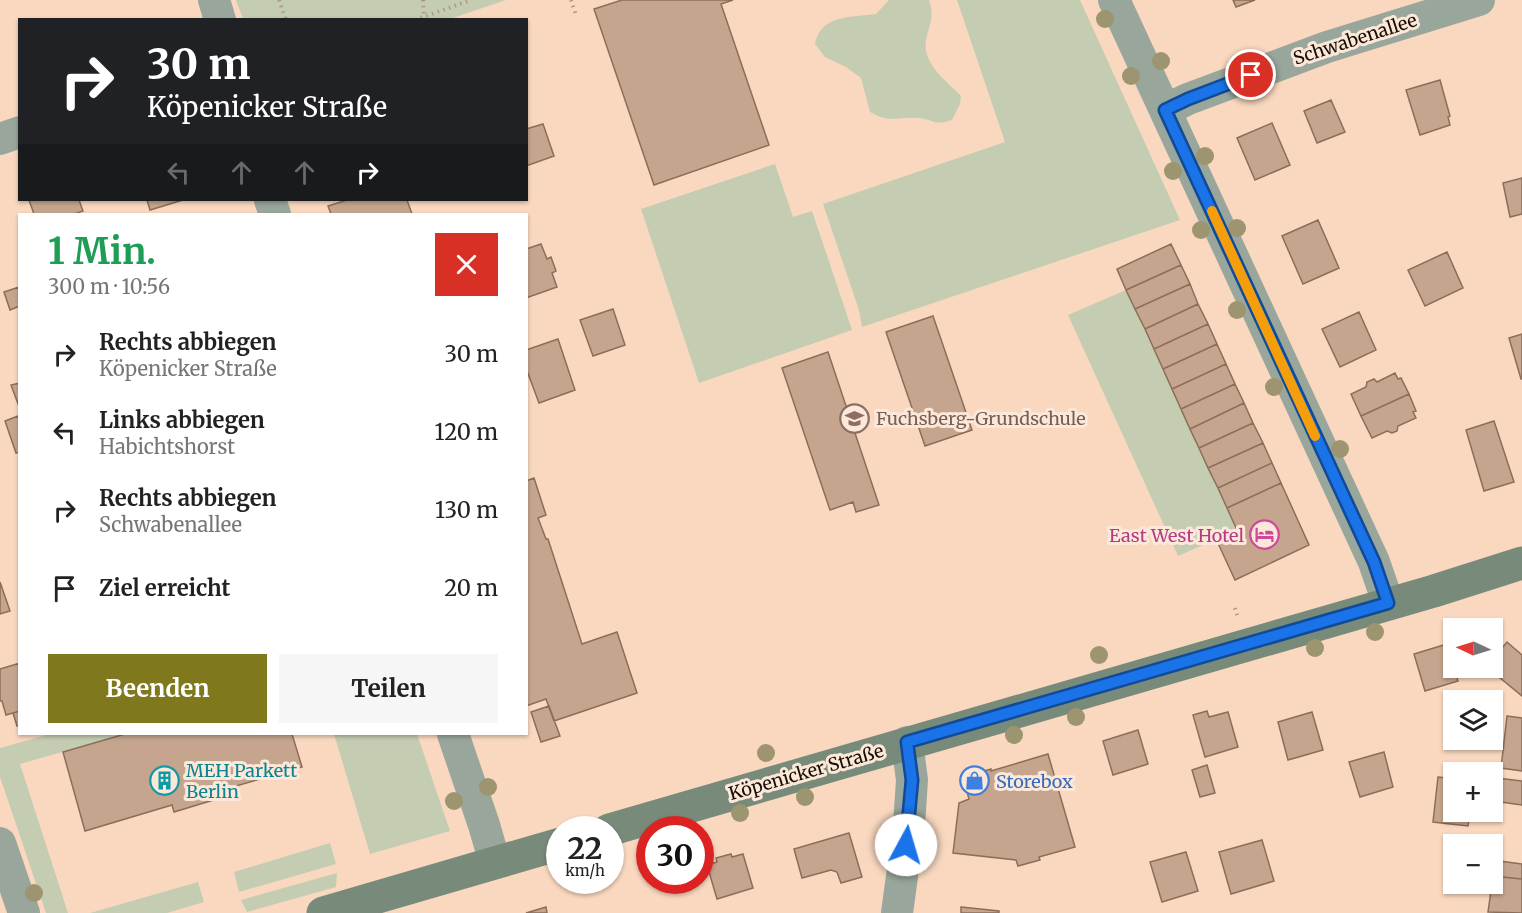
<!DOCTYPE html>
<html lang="de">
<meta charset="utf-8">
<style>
body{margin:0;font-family:Merriweather,serif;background:#f6f6f6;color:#222;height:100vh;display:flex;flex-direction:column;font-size:22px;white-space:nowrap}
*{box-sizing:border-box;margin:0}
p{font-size:20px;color:#767676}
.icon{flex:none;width:33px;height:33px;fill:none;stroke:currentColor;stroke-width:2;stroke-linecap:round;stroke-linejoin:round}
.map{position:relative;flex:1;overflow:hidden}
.details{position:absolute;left:18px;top:213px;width:510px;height:522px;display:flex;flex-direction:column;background:#fff;border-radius:0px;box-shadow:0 2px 4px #0004}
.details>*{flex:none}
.banner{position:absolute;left:18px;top:18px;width:510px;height:183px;border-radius:0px;box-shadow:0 2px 4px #0004;background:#202124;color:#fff;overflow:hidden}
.needle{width:39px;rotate:274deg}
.tools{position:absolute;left:1443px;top:618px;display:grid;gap:12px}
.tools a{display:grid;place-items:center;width:60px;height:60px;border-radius:0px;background:#fff;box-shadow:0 2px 4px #0004;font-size:30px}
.speed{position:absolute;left:546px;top:816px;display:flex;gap:12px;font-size:30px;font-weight:700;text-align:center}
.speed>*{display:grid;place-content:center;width:78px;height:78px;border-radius:50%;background:#fff;box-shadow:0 2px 4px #0004;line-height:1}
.speed small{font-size:15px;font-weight:400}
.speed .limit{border:9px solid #d22;background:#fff;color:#111}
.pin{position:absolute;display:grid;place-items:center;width:51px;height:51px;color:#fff;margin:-26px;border:3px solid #fff;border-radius:50%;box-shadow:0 2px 6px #0007}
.me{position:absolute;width:66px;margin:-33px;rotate:6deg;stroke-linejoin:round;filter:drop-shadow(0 0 4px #0008)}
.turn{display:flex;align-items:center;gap:21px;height:126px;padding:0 30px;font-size:27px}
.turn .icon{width:78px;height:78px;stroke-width:2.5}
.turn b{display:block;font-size:42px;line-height:51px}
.lanes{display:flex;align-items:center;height:57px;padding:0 30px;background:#0003;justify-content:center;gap:30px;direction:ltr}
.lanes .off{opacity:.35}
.round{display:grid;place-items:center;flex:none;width:63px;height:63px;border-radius:0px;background:#f6f6f6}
.head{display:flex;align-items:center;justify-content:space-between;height:102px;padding:0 30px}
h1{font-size:36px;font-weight:700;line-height:45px;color:#1e9e55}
.action{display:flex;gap:12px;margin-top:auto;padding:12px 30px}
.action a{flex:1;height:69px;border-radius:0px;background:#80781d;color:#fff;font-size:24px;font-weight:700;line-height:69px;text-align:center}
.action a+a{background:#f6f6f6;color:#222}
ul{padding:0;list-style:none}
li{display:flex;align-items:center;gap:18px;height:78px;padding:0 30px}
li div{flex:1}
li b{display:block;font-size:22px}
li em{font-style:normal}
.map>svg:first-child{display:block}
</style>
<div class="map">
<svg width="1522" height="913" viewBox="0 0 1522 913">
<rect width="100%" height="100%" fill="#f9d8bf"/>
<!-- green -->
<path fill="#c4cdb2" d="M236,0H506L450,19H243Z
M889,0H929C937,22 923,33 926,51C930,70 949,83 961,96L960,104L952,120C931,126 937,120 918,118C898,116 890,124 870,112L861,78L846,67L825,57L815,44C820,15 851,17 876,14Z
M957,0H1080L1180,220L862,327L859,310L823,204L1005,142Z
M775,164L793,217L812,211L852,330L699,383L641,209Z
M1126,290L1237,530L1178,556L1068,315Z
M50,734H125L20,764L68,913H46L0,777V748Z
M334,734H417L450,831L370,854Z
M330,843L336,864L239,892L234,872Z
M337,873L336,887L247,912L241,900Z
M198,882L204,902L167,913H90Z"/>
<!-- building -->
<path fill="#c5a58e" stroke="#8c6e58" stroke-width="1.5" d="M622,0H733L721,4L769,145L654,185L594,9Z
M1233,0H1255L1236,7Z
M1440,80L1450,116L1448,117L1450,125L1420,135L1406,90Z
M1331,100L1345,132L1317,143L1304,111Z
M1272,123L1290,165L1255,180L1237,138Z
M543,124L554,156L526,166V129Z
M1522,178V214L1510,217L1503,183Z
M29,200H79L83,211L74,214H34Z
M147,200H183L150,210Z
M347,200H407L412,214H331L328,206Z
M1318,220L1339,268L1303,284L1282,236Z
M541,244L547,259L551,257L556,271L552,273L557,287L526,298V249Z
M1171,244L1181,265L1126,290L1117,269Z
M1447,252L1463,288L1425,306L1408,270Z
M1181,265L1190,284L1135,309L1126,290Z
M1190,284L1198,304L1145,329L1135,309Z
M19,287L20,306L10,310L4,292Z
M1198,304L1208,324L1154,349L1145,329Z
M613,309L625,345L593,356L580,320Z
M1359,312L1376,350L1340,367L1322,329Z
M933,316L972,430L925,446L886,332Z
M1208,324L1217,344L1163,369L1154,349Z
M1522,334V379H1521L1509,338Z
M558,339L575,390L539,403L526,368V350Z
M1217,344L1226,364L1172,389L1163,369Z
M828,352L879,505L856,512L853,502L830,510L782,368Z
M1226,364L1235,384L1181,409L1172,389Z
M1395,373L1398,379L1401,378L1409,394L1361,416L1351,394L1366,387L1367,382L1374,379L1377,382Z
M20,383V409L11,385Z
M1235,384L1244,403L1190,429L1181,409Z
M1409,394L1416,411L1413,412L1416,418L1398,426L1397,431L1392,433L1387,431L1372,438L1361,416Z
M1244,403L1253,423L1199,448L1190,429Z
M18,416L20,422V452L16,453L5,421Z
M1494,421L1514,482L1484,491L1466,430Z
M1253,423L1263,443L1208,468L1199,448Z
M1263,443L1272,463L1218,488L1208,468Z
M1272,463L1281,483L1227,508L1218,488Z
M534,478L546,515L538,518L546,539H548L582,644L617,632L637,693L554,721L546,699L526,706V481Z
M1281,483L1309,545L1235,580L1216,539L1237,530L1227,508Z
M0,582L10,611L0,614Z
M1507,642L1522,655V696L1488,668H1492V660Z
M1447,644L1450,654L1454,653V668H1458L1459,669L1455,671L1458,681L1425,691L1414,654Z
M20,663V711L6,715L2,701H0V669Z
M549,706L560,736L541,742L531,712Z
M20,711V726H17L13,713Z
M1207,711L1209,717L1228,712L1238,747L1205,757L1193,715Z
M1312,712L1323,750L1288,760L1278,722Z
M1507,716L1522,718V771L1501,768Z
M1138,730L1148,764L1113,775L1103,741Z
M125,734H292L302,767L215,792L217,799L174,812L172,805L85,831L63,752Z
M1384,752L1393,787L1360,797L1349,762Z
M1048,754L1075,847L1039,857L1040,860L1018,866L1016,860L953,853L959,803L969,799L963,777L991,769V771Z
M1207,765L1215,793L1200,797L1192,770Z
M1438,777L1454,779V812H1470L1468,826L1433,822Z
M1497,778L1522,781V805L1494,801Z
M849,833L862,877L841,883L837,872L831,870L802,878L794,849Z
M1262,840L1274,881L1231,894L1219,852Z
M1186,852L1198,891L1162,902L1150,862Z
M731,854L732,857L743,854L753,888L717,899L707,865L717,862L716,858Z
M1492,860L1522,864V879L1492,876Z
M1493,876L1522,879V913L1488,912Z
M546,907L547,913H526Z
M961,907L999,911V913H961Z"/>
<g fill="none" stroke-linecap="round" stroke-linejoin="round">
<!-- path -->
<path stroke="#b29884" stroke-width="4" stroke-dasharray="1.5 4.5" stroke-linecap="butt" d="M279,0L286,20
M423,0L424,17
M571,0L576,15
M415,20L471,0
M1235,608L1238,618"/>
<!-- street -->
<path stroke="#99a69b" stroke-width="32" d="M214,0L220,20
M1114,0L1374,562L1388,603
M1165,110L1188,99L1327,47L1479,0
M0,139L20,132
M270,200L275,214
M453,734L484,825L495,863
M0,843L24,913
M897,913L909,825L912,780L907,742"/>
<!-- secondary -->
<path stroke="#788b7a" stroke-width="33" d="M609,830L1434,591L1522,563
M323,913L560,844"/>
</g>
<!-- trees -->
<g fill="#9c9570">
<circle cx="1105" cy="19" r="9"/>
<circle cx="1161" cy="61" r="9"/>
<circle cx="1131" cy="76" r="9"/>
<circle cx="1205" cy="156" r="9"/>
<circle cx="1173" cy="171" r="9"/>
<circle cx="1237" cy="228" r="9"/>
<circle cx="1201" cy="230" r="9"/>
<circle cx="1237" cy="310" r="9"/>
<circle cx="1274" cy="387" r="9"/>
<circle cx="1340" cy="449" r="9"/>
<circle cx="1375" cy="632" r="9"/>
<circle cx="1315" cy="648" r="9"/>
<circle cx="1099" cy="655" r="9"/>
<circle cx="1076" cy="717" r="9"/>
<circle cx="1014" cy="735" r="9"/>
<circle cx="766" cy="753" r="9"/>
<circle cx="488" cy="787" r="9"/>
<circle cx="805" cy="797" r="9"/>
<circle cx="454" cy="801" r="9"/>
<circle cx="740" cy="813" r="9"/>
<circle cx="34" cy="893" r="9"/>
</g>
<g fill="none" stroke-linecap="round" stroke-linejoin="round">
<defs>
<path id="route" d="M906,845L912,780L907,742L1388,603L1374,562L1165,110L1188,99L1251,75"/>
</defs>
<!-- route casing -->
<use href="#route" stroke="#114b97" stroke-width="15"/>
<!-- route -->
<use href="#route" stroke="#1a73e8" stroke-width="10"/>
<!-- slow -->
<path stroke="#f59e0b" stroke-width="10" d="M1212,211L1315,436"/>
</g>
<!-- icons -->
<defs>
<symbol id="school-ring" viewBox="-11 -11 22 22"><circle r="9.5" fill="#fce8d9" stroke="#8d6e63" stroke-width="1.5"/><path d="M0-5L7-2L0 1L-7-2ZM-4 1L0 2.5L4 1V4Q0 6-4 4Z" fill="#8d6e63"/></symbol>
<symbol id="hotel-ring" viewBox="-11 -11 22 22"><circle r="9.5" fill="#fce8d9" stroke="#d1479c" stroke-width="1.5"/><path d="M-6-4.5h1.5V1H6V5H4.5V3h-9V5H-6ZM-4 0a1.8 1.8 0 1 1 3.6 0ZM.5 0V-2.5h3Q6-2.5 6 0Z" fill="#d1479c"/></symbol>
<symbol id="building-ring" viewBox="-11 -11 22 22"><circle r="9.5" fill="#fce8d9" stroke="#0f9aa8" stroke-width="1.5"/><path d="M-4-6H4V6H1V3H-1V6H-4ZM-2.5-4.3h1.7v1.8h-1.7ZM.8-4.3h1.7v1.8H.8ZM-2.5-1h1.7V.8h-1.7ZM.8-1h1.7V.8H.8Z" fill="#0f9aa8"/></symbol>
<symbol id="shop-ring" viewBox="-11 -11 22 22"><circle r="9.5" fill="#fce8d9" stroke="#3f7fe0" stroke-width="1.5"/><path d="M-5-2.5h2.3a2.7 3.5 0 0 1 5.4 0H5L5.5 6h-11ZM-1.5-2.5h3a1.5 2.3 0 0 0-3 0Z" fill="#3f7fe0"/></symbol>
</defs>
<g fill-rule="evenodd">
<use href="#school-ring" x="838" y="402" width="33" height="33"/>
<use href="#hotel-ring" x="1248" y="518" width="33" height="33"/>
<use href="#building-ring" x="148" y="764" width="33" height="33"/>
<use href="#shop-ring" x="958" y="764" width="33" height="33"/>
</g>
<g text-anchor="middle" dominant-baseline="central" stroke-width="6" stroke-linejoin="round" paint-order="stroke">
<!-- street labels -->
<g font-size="18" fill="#190e06" stroke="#fce8d9">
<text transform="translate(1355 39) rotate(-18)">Schwabenallee</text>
<text transform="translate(806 772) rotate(-16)">Köpenicker Straße</text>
</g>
<!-- education labels -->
<g font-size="18" fill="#785e54" stroke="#fce8d9" text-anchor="start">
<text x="876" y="418">Fuchsberg-Grundschule</text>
</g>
<!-- hotel labels -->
<g font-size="18" fill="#b23c85" stroke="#fce8d9" text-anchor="end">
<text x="1244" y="535">East West Hotel</text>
</g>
<!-- culture labels -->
<g font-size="18" fill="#0d838f" stroke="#fce8d9" text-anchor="start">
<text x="186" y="770">MEH Parkett<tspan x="186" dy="21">Berlin</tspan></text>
</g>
<!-- shop labels -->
<g font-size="18" fill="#366cbe" stroke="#fce8d9" text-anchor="start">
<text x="996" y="781">Storebox</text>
</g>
</g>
</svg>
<div class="tools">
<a><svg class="needle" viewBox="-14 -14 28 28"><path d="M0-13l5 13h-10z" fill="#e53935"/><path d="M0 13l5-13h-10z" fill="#767676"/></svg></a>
<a><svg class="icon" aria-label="layers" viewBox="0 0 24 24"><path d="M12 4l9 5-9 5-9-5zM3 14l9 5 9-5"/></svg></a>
<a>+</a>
<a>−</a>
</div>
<div class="speed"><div>22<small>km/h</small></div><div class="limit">30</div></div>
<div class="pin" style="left:1251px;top:75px;background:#d93025"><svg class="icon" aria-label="arrive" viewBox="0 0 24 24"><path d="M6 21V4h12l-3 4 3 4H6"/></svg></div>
<svg class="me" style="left:906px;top:845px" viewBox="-20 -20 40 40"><circle r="19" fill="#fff"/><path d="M0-13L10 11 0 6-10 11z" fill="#1a73e8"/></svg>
<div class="banner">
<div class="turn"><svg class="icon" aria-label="right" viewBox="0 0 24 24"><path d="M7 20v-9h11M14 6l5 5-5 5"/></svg><div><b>30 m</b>Köpenicker Straße</div></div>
<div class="lanes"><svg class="icon off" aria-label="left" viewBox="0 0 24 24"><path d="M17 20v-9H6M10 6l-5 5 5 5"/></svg><svg class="icon off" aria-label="ahead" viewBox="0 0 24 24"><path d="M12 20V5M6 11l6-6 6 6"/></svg><svg class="icon off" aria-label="ahead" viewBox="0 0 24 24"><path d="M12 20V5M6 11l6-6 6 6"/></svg><svg class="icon" aria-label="right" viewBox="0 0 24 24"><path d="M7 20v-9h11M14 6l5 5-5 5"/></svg></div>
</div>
<section class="details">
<div class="head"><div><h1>1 Min.</h1><p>300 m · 10:56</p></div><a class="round" style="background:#d93025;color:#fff"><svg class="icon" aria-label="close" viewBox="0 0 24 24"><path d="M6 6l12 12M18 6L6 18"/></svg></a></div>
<ul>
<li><svg class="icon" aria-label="right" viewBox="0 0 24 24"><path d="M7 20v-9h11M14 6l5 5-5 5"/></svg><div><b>Rechts abbiegen</b><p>Köpenicker Straße</p></div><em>30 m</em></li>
<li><svg class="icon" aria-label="left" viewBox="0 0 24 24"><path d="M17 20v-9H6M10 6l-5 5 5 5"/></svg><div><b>Links abbiegen</b><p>Habichtshorst</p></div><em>120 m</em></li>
<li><svg class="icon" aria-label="right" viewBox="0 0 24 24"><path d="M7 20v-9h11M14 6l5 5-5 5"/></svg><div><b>Rechts abbiegen</b><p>Schwabenallee</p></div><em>130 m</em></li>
<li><svg class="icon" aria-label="arrive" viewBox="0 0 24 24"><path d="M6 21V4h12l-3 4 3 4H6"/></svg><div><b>Ziel erreicht</b></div><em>20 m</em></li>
</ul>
<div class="action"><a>Beenden</a><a>Teilen</a></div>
</section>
</div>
